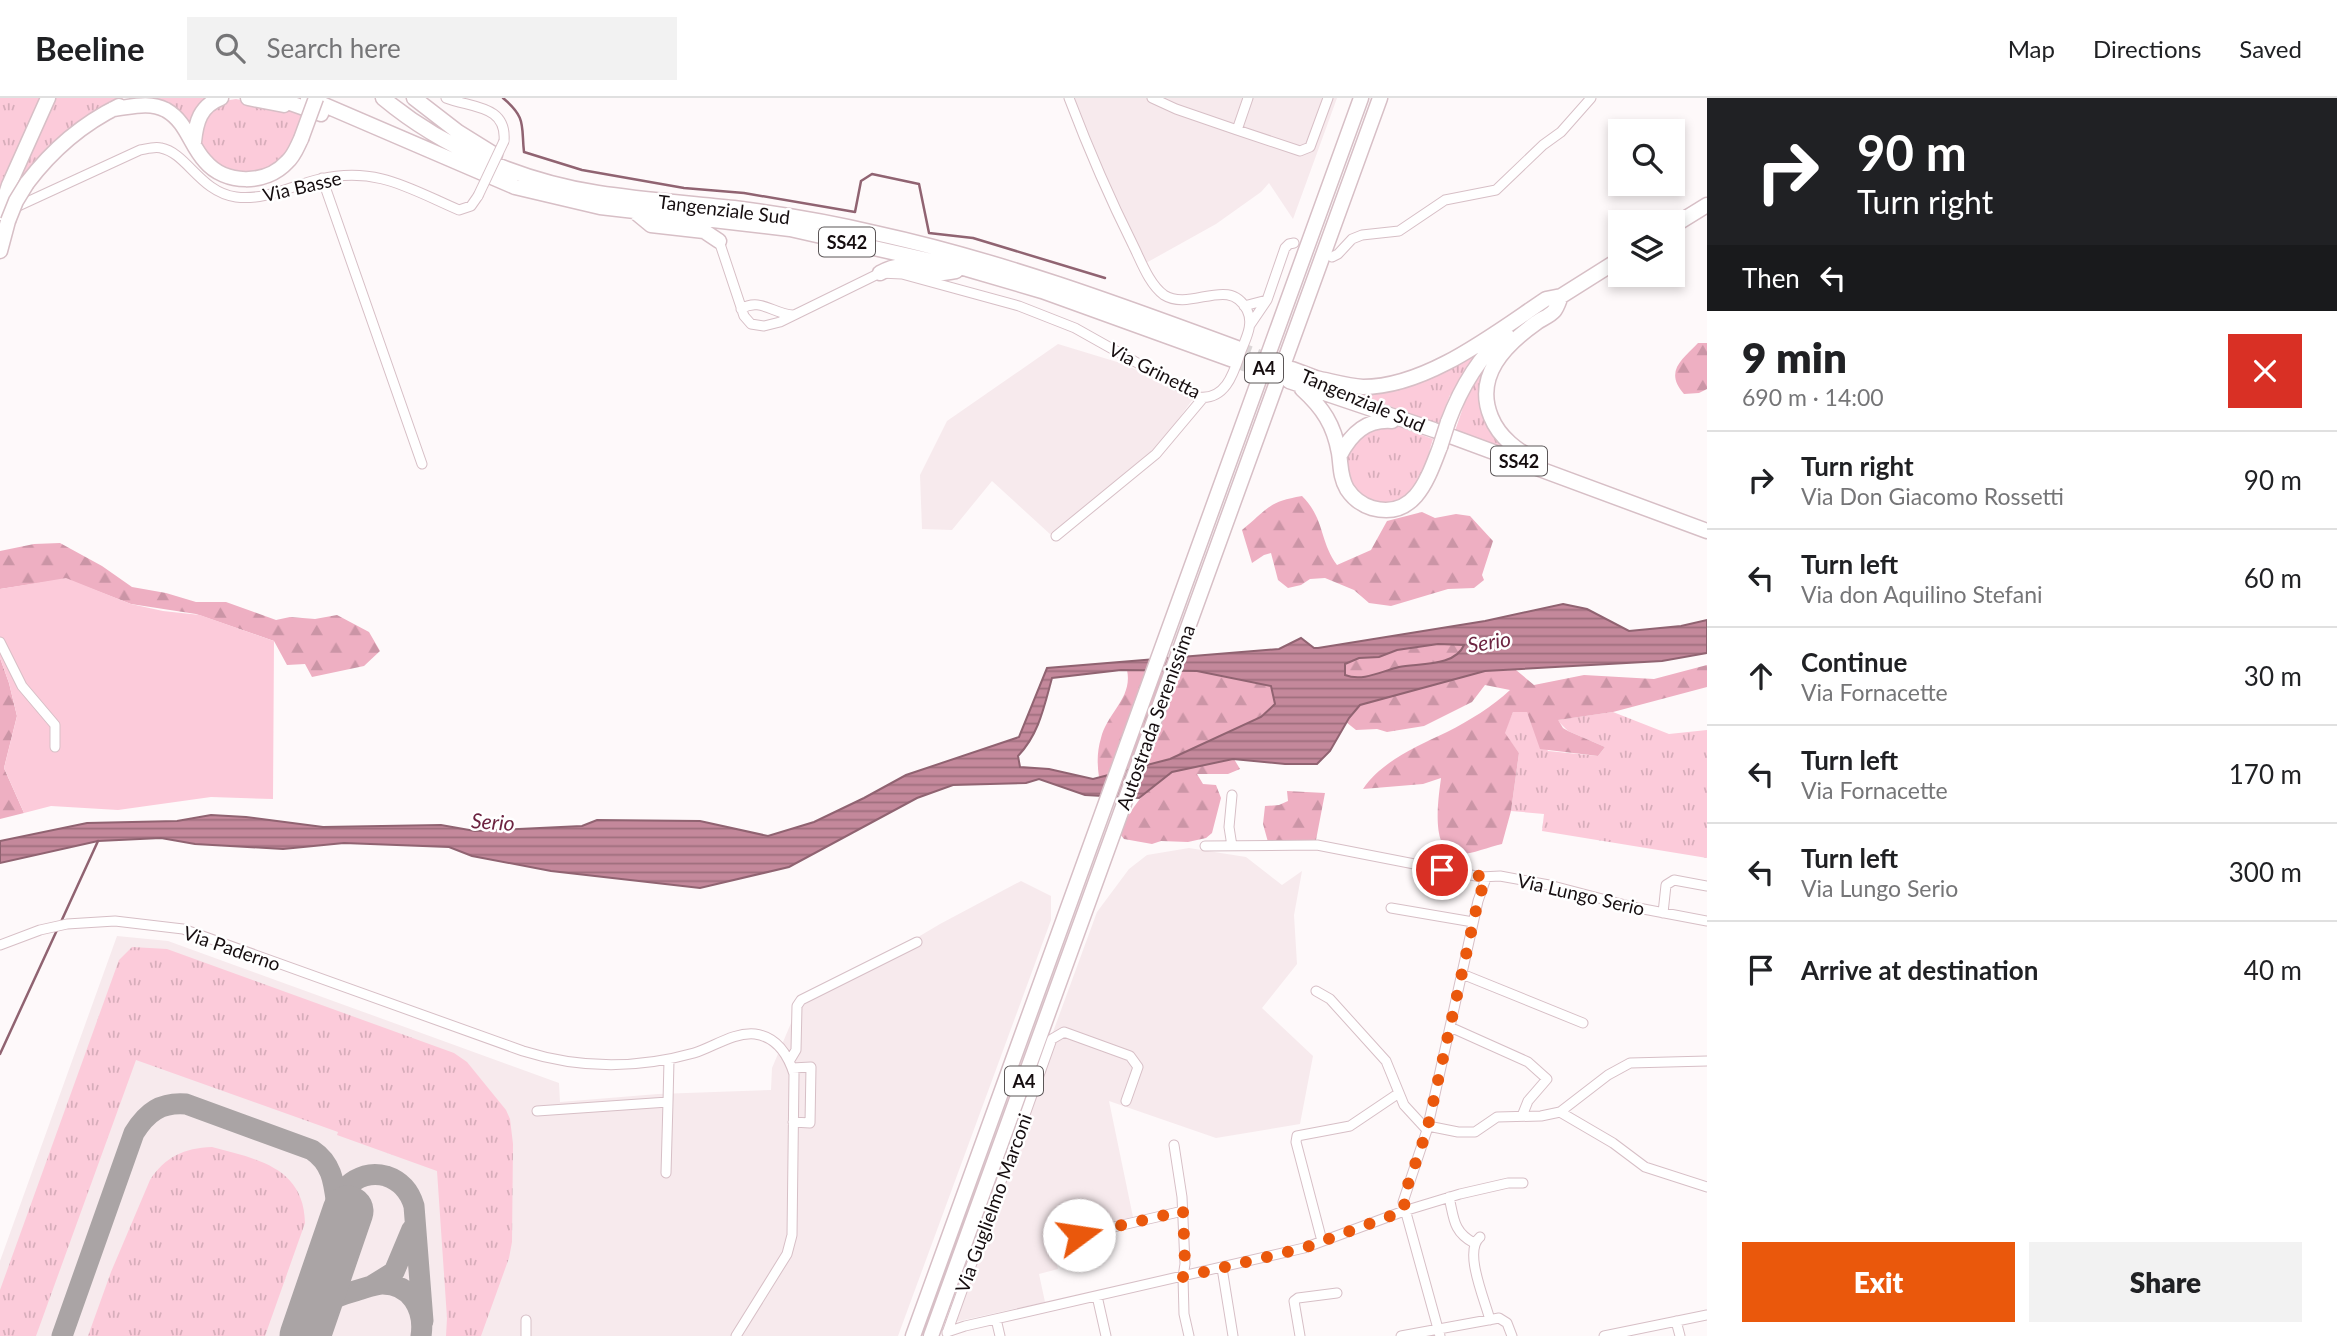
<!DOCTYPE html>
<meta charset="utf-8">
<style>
body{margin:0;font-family:Lato,sans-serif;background:#f2f2f2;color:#202124;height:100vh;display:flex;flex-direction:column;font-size:26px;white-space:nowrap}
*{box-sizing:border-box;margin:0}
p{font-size:23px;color:#757577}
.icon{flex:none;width:38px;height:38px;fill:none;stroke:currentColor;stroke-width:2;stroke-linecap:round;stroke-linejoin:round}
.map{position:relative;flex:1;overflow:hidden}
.panel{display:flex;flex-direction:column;background:#fff;width:630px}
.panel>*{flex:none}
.banner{background:#202124;color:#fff;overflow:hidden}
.buttons{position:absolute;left:1608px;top:21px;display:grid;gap:14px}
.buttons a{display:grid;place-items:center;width:77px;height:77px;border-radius:0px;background:#fff;box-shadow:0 4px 10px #0003;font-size:35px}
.pin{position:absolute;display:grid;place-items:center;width:60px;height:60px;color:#fff;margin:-30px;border:4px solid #fff;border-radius:50%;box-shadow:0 2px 7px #0007}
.me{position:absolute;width:77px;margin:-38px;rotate:76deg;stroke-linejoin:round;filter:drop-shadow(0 0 5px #0008)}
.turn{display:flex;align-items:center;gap:24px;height:147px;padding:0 35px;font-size:32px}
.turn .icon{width:91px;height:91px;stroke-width:2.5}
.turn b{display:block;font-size:49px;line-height:60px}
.then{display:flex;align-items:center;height:66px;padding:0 35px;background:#0003;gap:14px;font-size:26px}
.round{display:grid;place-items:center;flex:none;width:74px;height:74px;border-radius:0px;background:#f2f2f2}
.summary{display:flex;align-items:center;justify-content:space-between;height:119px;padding:0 35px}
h1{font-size:42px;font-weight:800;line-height:52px}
.button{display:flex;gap:14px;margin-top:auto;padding:14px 35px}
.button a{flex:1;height:80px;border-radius:0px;background:#ea580c;color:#fff;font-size:28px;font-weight:800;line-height:80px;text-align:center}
.button a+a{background:#f2f2f2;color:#202124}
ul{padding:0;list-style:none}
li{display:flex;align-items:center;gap:21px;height:98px;padding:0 35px;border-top:2px solid #e0e0e0}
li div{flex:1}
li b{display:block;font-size:26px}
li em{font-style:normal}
header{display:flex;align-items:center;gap:42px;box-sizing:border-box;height:98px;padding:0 35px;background:#fff;border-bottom:2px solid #e0e0e0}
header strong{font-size:33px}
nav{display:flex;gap:38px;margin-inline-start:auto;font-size:24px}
.search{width:490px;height:63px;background:#f2f2f2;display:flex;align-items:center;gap:18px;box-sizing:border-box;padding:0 24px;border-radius:0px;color:#757577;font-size:26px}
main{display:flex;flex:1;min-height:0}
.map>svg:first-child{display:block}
</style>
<header>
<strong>Beeline</strong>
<div class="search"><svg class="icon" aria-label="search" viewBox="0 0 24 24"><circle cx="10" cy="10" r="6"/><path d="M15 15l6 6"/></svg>Search here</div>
<nav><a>Map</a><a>Directions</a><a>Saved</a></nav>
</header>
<main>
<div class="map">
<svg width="1707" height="1238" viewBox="0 0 1707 1238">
<defs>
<pattern id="grass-tufts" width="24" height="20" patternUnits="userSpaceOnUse" patternTransform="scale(1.75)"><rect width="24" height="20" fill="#fccbda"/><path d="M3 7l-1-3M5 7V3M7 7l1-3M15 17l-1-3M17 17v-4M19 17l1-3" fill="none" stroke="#d7adba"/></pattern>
<pattern id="forest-firs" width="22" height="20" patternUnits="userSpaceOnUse" patternTransform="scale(1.75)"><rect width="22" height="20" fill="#eeafc2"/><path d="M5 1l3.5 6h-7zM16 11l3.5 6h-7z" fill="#cb95a6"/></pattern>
<pattern id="water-rules" width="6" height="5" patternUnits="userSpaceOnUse" patternTransform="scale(1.75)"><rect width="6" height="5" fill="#c4889b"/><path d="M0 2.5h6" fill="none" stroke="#9e6e7d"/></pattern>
</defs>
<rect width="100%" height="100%" fill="#fef9fa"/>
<!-- built -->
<path fill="#f7eaed" d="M1073,0H1337L1293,121L1269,85L1261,94L1216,126L1146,165L1098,66Z
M1058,246L1127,267L1193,301L1153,356L1051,437L992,383L952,432L922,431L920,377L947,323Z
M1189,750L1246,759L1282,787L1302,773L1294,817L1297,866L1262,910L1313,958L1300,1026L1216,1040L1109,1003L1133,1119L1051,1138L1058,1171L1039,1176L1045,1204L946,1226L1097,814L1129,771L1147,757Z
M1021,783L1051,798V822L898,1238H0V1163L117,838L168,843L559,985L560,1004L658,996L771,992L772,970L797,911L940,826Z"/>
<!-- grass -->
<path fill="url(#grass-tufts)" d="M0,0H42L0,99Z
M54,0H124L93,16L18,89L14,86Z
M148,0H212L190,31Z
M236,1L294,13L303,18C294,45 280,76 246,74C238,74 227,72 220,67C213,63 206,55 200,49V22L218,4Z
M1484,248L1466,271L1453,296L1450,297L1438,327L1354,294Z
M1499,251L1483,295L1513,355L1455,333L1472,283Z
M1391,326L1433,341C1427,359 1424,382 1410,396C1395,413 1357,406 1349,384C1347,376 1347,366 1345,357L1360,335Z
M1513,614H1527L1548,653L1598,658L1605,649L1568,633L1557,622L1613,614L1669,636L1707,632V760L1542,733L1544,716L1511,713L1519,655L1504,635Z
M132,849L167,851L454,955L467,964L506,1012L510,1021L513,1046L512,1144L509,1160L481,1238H446L447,1220L437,1073L337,1037L338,1034L136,962L36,1238H0V1192L119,862Z
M212,1049C257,1061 304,1069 305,1125L265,1238H88L111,1174L150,1082C165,1059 184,1050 212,1049Z"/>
<!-- forest -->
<path fill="url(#forest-firs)" d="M1698,245H1707V291L1699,295L1684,296C1664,273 1682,262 1698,245Z
M1302,398C1325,421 1319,442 1337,467L1371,452L1387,423L1422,414L1435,420L1456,416L1470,418L1493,443L1482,477L1484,482L1474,490L1448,491L1391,508L1369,505L1354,492L1325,480L1310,481L1301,487L1288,490L1278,482L1271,455L1264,457L1252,465L1242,432C1268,411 1267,404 1302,398Z
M60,445L102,468L132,489L166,495L196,504H226L276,522L290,519L315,521L337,517L369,534L380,553L364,568L312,579L305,566L287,567L274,543L196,516L131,506L66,481L0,491V453L34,446Z
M1438,546L1465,547C1456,569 1418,565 1399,569C1381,573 1363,584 1345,577V566L1359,560L1379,559L1397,552Z
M0,560L9,585L17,618L4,670L24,715L0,721Z
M1707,567V589L1613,614L1558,622L1563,630L1568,633L1605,649L1598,658L1540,651L1527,614H1513L1505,635L1519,655L1511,713L1502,746C1488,749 1471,757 1457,756C1429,754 1439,697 1441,680L1423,686L1363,691C1382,663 1417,648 1447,634C1469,623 1493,608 1510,592L1485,587L1472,604L1424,628L1387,634L1377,631L1356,632L1346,624L1360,607L1485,573L1516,572L1534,587L1584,577L1654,581Z
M1127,572L1197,573L1272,588L1276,606L1261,619L1170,661L1099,679C1097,666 1097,653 1101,640C1107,615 1133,600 1127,572Z
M1234,661L1240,671L1228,676H1197L1203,686L1216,687L1221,700L1212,735L1206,740L1188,744L1161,743L1152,746L1124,741L1120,736C1128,713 1150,683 1173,674C1192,667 1214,665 1234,661Z
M1287,693L1325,695L1316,742L1268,744L1263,726L1265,708L1279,707L1288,703Z"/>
<!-- pitch -->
<path fill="#fccbda" d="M66,480L131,506L163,513L200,517L274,543L273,701L211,699L118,712L51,708L24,715L4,670L17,618L9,585L0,560V491Z"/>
<!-- water -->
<path fill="url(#water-rules)" stroke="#906371" stroke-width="2" fill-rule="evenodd" d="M1563,506L1587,511L1629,533L1681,528L1707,522V555L1662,563L1485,573L1360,607L1349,620L1330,653L1317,666H1285L1233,661L1172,674L1139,700L1085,697L1039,681L1026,685L953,687L917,700L789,769L700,790L551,773L472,758L449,749L344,745L283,751L195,746L161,740L98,743L0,765V743L87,725L177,723L211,717L246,719L323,729L441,727L475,733L582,728L597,722L700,723L768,738L814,724L864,700L906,677L1019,639L1047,570L1279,551L1301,540L1314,550H1318L1485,523ZM1438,546L1464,547C1455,569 1418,565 1399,569C1382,573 1363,584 1345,577V566L1359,560L1379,559L1397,552ZM1121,572L1197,573L1271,588L1275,606L1261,619L1170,661L1093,681L1049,671L1020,669L1018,658C1039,636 1044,609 1052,580Z"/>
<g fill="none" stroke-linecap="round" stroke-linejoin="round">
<!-- stream -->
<path stroke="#906371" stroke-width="2.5" d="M503,0C527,20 521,28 524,54L582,72L684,90L744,95L855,114L861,83L872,76L919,86L929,135L973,140L1105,180
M60,826L98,743
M0,956L57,832"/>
<!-- taxiway -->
<path stroke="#aaa4a5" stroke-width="21" d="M373,1187L394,1174L412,1131
M313,1201C321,1179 331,1157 337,1135C339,1126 337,1117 338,1108C341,1085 365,1072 386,1078C401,1083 410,1094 414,1108L423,1223
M311,1223C315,1217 319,1210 325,1206C333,1199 344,1196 355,1193C363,1191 372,1187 381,1186C411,1185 425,1212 421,1238
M62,1238L134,1035C147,1014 161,1004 186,1006L312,1052C333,1066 334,1086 337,1109"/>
<!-- runway -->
<path stroke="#aaa4a5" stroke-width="51" d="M305,1238L348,1113"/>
<!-- highway-tunnel -->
<path stroke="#dbd6d7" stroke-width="14" stroke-dasharray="14 7" stroke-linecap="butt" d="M1237,250L1292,271
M1233,262L1289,283"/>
<defs>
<path id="minor" d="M446,0C472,10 507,7 504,43
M1152,0L1176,11L1237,32L1248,0
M1237,32L1300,53L1310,49L1328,0
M322,80L422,366
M14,110L140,52C146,51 155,48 161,50C187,55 200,94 236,99C265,103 293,87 320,81C377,68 410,91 459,112L471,108L478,98
M719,143L744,218L751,226L764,228L780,224L880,175L902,176L1019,208L1075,230L1198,299C1226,303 1234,274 1241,253C1246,240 1254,226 1247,212C1229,177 1191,214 1164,197C1149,186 1141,163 1133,147C1109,99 1088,50 1069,0
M1332,159L1338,156L1352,141L1362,137L1399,133L1445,102L1496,92L1543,47L1561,34L1591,0
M1267,202L1285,150L1289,146L1294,145
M1244,208L1267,202L1250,227
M741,211C760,199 773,216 793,217
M1056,438L1156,356L1203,300
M0,544L22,588L55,627V649
M1232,697L1229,729L1232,748
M1205,748L1317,747L1481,779L1500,778L1549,787L1633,809L1707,823
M1391,810L1473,824
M1663,815L1666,787L1674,782L1707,788
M0,847L40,832L67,826L115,823L183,831L523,953C580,971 637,971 694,955C714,949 733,934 755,936C777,939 788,957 794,976L792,1137L787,1156L736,1238
M1462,876L1583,925
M1316,893L1330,901L1386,963L1404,1007L1427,1032
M1450,929L1528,964L1547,981L1528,1003L1522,1018
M790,962L796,952L797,908L801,902L917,844
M792,970L811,969L810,1025L793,1024
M537,1013L668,1004L669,962
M1560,1014L1613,1045L1645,1069L1707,1089
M1428,1028L1458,1034H1475L1497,1019L1541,1018L1560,1014L1608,977L1630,965L1707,963
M1174,1047L1182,1099L1185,1166L1183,1179L1184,1216L1189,1238
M666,1075L668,1004
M1449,1099C1454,1120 1453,1134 1474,1145
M1079,1137L1183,1113
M1480,1139C1463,1153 1485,1202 1490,1222
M1322,1143L1296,1044L1297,1038L1350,1028L1399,995
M1222,1170L1233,1238
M1097,1198L1106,1238
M996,1221L1000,1238
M526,1222V1238
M1676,1223L1680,1238
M947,1234L965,1228L1304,1150L1404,1113L1460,1096L1508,1085H1523
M947,1235L1052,941L1064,934L1130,958L1138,969L1126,1003
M1300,1238L1294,1203L1298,1200L1337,1195
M1401,1238L1499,1220L1507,1225L1512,1238
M1440,1238L1403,1104L1427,1032L1478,803L1486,780
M1604,1238L1707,1217"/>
<path id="highway" d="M248,0L284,7
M276,0L321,16
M308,0L515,89L600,109L790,131L967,171L1042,193L1233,262
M383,0C443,50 521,83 598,95C643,102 689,105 734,110C782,116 829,124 875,135C999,162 1118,206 1237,250
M414,0L458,34L495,57
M113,11C131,9 149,3 166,12C187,24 190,47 205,63C225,87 266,87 287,64C294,58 297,49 301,41
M194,44C196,24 200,8 221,0
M27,85C52,52 82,26 119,8
M634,113L651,127L704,133L719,143
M0,115L9,87L48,0
M1673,128L1707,107
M0,153L8,123
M880,175C904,162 909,171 933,175C941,176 949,174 956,173
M1555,202L1620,161
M1292,271L1324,283
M1315,280C1331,283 1347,288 1363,289C1427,289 1495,235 1546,201L1561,198
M1289,283L1434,332L1707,433
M1302,291C1323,310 1334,327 1339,355C1341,368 1340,379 1347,391C1353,400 1362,407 1372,410C1415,422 1428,380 1440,349
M1448,324C1461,289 1478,260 1506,235
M1340,357C1351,336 1366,321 1392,323
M1537,362C1518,354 1499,339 1491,319C1474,278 1505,247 1536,225C1541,221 1550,218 1554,213C1557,210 1559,203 1561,198
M913,1238L1361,0
M931,1238L1380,0"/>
</defs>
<!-- minor casing -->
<use href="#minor" stroke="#d7bfc6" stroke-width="11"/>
<!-- highway casing -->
<use href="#highway" stroke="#d7bfc6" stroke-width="17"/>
<!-- minor -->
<use href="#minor" stroke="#fff" stroke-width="9"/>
<!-- highway -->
<use href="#highway" stroke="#fff" stroke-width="14"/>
<defs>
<path id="minor-bridge" d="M478,98L504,43"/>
<path id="highway-bridge" d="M301,41L316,0
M8,123L16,103L27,85
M1440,349L1448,324"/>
</defs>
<!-- minor-bridge casing -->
<use href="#minor-bridge" stroke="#d7bfc6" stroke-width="11" stroke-linecap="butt"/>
<!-- highway-bridge casing -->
<use href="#highway-bridge" stroke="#d7bfc6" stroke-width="17" stroke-linecap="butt"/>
<!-- minor-bridge -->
<use href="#minor-bridge" stroke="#fff" stroke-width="9"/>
<!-- highway-bridge -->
<use href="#highway-bridge" stroke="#fff" stroke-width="14"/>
</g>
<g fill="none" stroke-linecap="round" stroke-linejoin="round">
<!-- route -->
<path stroke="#ea580c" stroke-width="12" stroke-dasharray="0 21.6" d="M1079,1137L1183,1113L1185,1166L1183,1179L1304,1150L1404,1113L1405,1095L1427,1032L1478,803L1486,779L1442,772"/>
</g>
<g text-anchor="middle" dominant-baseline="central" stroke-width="5" stroke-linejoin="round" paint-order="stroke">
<!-- shield labels -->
<g fill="#fff" stroke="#5b5657" stroke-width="2">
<rect x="819" y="129.5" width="56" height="29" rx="5"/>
<rect x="1245" y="255.5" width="38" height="29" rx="5"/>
<rect x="1491" y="348.5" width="56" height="29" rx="5"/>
<rect x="1005" y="968.5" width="38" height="29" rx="5"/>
</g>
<g font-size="18" font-weight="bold" fill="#150d0f">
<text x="847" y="144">SS42</text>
<text x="1264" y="270">A4</text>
<text x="1519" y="363">SS42</text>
<text x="1024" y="983">A4</text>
</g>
<!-- street labels -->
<g font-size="19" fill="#150d0f" stroke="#fff">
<text transform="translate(302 88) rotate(-13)">Via Basse</text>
<text transform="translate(724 111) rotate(7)">Tangenziale Sud</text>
<text transform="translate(1155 272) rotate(27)">Via Grinetta</text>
<text transform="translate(1363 302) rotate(23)">Tangenziale Sud</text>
<text transform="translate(1155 619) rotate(-70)">Autostrada Serenissima</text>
<text transform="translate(1581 796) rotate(13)">Via Lungo Serio</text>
<text transform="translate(232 850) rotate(19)">Via Paderno</text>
<text transform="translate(993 1105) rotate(-70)">Via Guglielmo Marconi</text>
</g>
<!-- water labels -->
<g font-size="21" font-style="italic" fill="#6d2441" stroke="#fff">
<text transform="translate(1489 543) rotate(-9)">Serio</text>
<text transform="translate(493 723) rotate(4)">Serio</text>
</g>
</g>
</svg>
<div class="buttons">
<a><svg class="icon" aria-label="search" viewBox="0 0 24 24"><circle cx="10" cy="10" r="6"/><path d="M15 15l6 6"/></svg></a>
<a><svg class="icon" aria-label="layers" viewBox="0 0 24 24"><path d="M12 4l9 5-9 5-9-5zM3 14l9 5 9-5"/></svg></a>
</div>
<div class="pin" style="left:1442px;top:772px;background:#d93025"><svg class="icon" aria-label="arrive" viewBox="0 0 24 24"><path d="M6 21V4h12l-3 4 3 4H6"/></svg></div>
<svg class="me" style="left:1079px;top:1137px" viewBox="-20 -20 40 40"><circle r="19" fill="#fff"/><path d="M0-13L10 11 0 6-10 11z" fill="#ea580c"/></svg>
</div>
<section class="panel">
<div class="banner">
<div class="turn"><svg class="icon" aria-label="right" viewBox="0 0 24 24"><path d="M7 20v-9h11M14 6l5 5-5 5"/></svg><div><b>90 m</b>Turn right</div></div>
<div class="then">Then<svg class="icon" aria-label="left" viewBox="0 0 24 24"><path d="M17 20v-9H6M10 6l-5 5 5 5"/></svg></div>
</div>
<div class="summary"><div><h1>9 min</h1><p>690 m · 14:00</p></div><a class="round" style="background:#d93025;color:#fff"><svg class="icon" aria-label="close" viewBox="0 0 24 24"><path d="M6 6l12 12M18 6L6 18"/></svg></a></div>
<ul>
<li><svg class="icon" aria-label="right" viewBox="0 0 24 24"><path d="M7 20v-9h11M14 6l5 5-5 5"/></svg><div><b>Turn right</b><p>Via Don Giacomo Rossetti</p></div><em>90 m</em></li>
<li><svg class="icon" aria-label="left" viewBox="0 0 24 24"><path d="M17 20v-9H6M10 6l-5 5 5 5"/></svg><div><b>Turn left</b><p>Via don Aquilino Stefani</p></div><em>60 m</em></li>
<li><svg class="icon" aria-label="ahead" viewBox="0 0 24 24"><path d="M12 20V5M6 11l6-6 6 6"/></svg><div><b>Continue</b><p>Via Fornacette</p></div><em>30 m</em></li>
<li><svg class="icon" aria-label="left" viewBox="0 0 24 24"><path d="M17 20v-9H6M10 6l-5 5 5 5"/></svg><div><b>Turn left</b><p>Via Fornacette</p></div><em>170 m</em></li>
<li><svg class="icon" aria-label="left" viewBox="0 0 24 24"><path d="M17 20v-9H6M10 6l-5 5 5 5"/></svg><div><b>Turn left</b><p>Via Lungo Serio</p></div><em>300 m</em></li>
<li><svg class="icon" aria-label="arrive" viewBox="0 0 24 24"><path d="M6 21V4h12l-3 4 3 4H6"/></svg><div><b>Arrive at destination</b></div><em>40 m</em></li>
</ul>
<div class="button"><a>Exit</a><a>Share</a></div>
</section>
</main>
